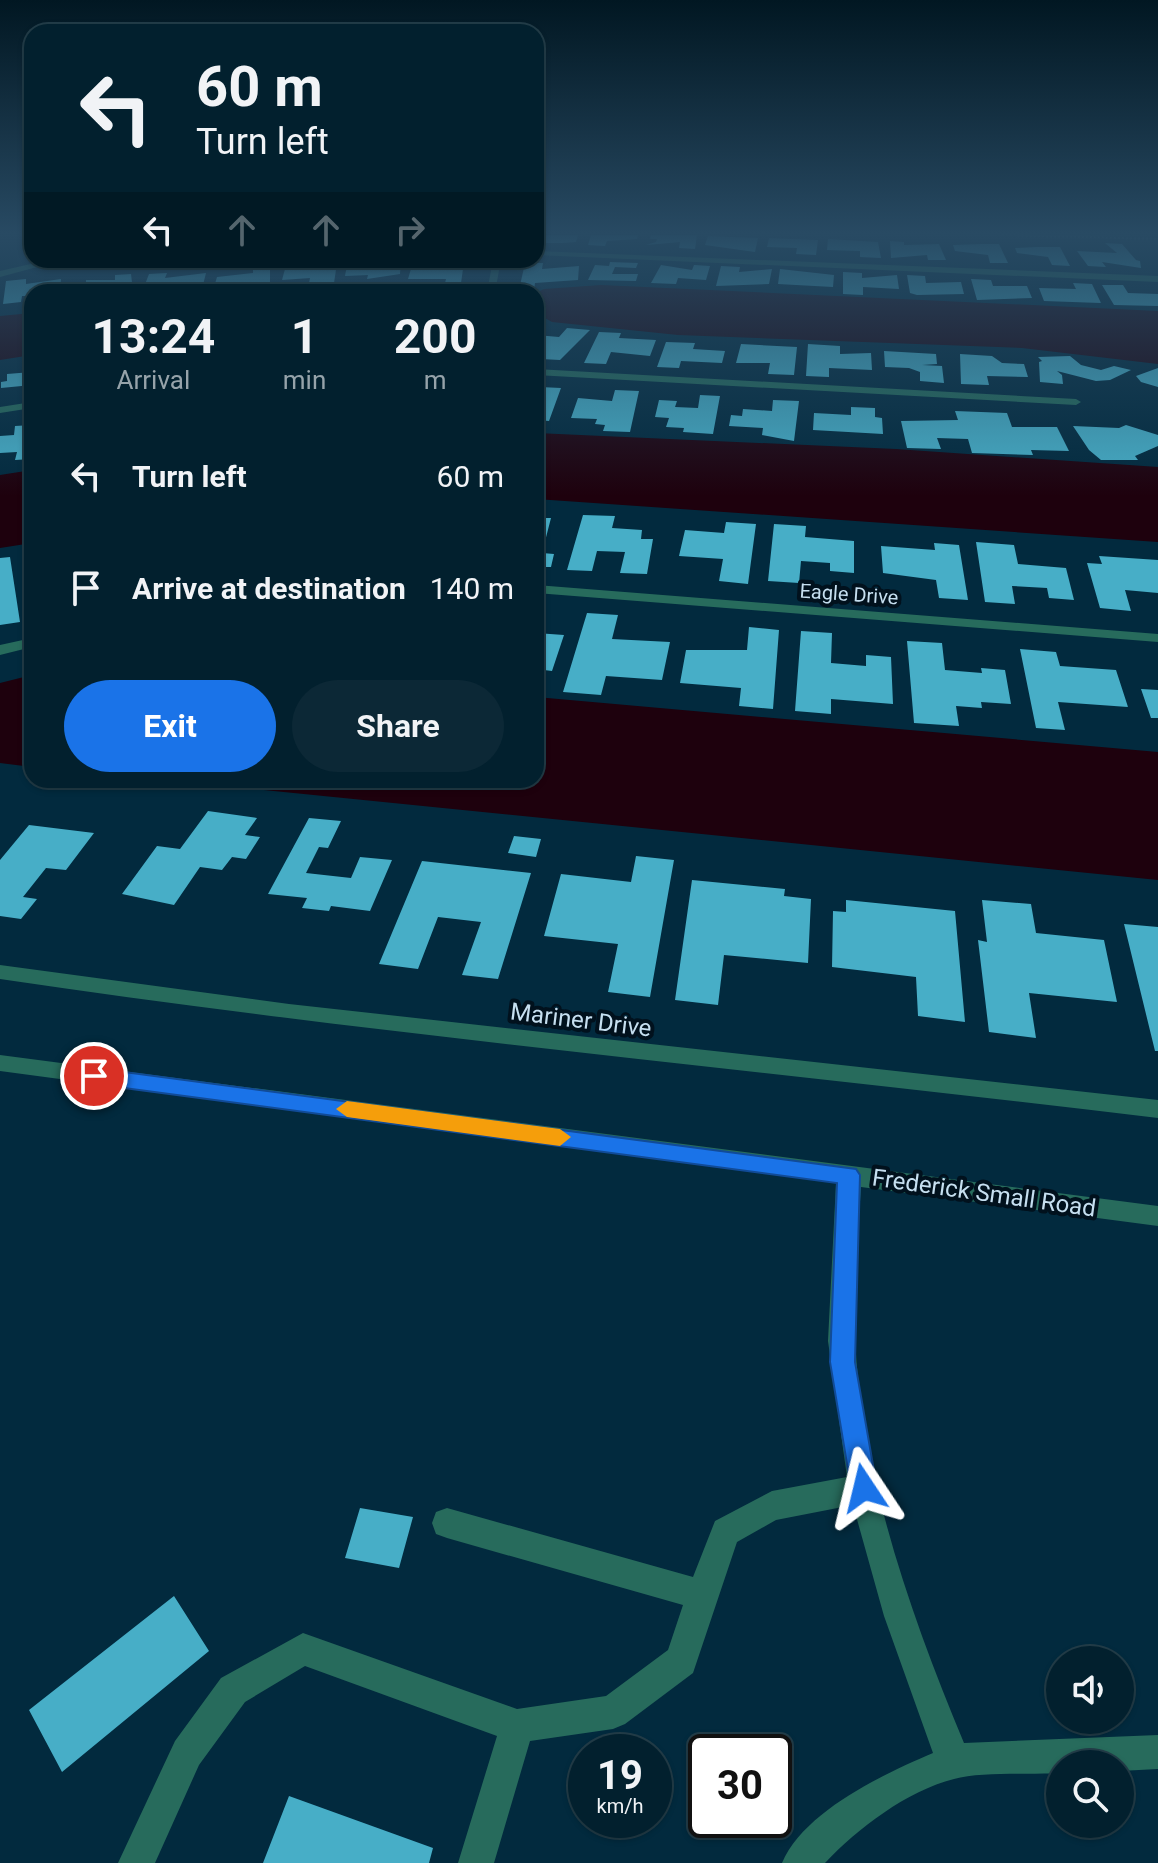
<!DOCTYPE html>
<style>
body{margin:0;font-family:Roboto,sans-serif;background:#0c2836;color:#f1f3f6;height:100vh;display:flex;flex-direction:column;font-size:30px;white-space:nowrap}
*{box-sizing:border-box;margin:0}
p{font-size:26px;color:#96a3aa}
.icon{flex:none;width:44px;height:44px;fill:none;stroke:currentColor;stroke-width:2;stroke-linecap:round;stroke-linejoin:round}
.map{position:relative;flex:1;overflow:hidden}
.side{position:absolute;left:24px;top:284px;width:520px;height:504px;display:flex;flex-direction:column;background:#02202e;border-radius:24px;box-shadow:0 2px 6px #0004,0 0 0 2px #233e4a}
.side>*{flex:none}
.guide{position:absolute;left:24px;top:24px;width:520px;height:244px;border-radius:24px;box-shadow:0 2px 6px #0004,0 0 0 2px #233e4a;background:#02202e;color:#f1f3f6;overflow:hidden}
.tools{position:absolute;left:1046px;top:1646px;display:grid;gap:16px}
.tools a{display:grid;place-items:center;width:88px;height:88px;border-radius:50%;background:#02202e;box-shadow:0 2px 6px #0004,0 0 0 2px #233e4a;font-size:40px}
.speed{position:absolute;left:568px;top:1734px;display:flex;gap:16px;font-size:40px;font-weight:700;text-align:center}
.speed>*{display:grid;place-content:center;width:104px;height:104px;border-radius:50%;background:#02202e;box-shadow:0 2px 6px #0004,0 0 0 2px #233e4a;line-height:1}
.speed small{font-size:20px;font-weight:400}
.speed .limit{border:4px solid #111;border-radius:12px;background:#fff;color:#111}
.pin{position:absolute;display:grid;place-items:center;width:68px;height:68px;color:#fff;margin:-34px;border:4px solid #fff;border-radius:50%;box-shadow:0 2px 8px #0007}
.me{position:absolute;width:88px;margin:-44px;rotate:350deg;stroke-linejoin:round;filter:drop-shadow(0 0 6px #0008)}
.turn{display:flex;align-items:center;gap:28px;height:168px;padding:0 40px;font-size:36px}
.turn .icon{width:104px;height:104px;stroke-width:2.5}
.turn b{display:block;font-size:56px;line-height:68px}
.lanes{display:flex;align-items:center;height:76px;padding:0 40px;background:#0003;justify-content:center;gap:40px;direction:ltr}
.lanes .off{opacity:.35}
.eta{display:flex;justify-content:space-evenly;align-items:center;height:136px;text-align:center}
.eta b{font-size:48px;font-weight:700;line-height:56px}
.button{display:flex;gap:16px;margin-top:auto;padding:16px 40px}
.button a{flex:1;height:92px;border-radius:48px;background:#1a73e8;color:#fff;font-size:32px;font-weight:700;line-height:92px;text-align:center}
.button a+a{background:#0c2836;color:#f1f3f6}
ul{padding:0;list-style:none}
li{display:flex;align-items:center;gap:24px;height:112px;padding:0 40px}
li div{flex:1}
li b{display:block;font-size:30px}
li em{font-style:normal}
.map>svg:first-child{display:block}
</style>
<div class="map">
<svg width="1158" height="1863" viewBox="0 0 1158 1863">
<rect width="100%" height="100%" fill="#022a3e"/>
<!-- water -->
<path fill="#1e010d" d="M334,285L441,292H240Z
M601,285L1158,311V364L1022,348L678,335L552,322L536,313V293L544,289Z
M32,313V355L0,360V316Z
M536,433L896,449L1158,467V542L536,499Z
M32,470V543L0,548V475Z
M32,675V767L0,763V683Z
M536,697L1158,752V880L165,780H536Z"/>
<!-- building -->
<path fill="#47aec7" d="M536,235H578L576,242L562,243H536Z
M591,235H638L637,239L607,241L605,246L588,245Z
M651,235H697L695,249L679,248L680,242L646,245L656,242L657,239H650Z
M708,236L758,238L755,252L705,245Z
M769,238L818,240L816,255L796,254L797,248L767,247Z
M828,239L878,242L881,258L860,257V251L827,250Z
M890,241L904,242V245L939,244L946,260H928L927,255L891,258Z
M1105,243L1122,244L1136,260L1140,261L1141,268L1102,262L1106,267L1088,266L1077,251L1117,253Z
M981,244H999L1008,263H990L988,255L955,251L953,245Z
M1037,247H1060L1070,266L1052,265L1048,257L1017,253L1015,248Z
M401,261L400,274L367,279L368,275L345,276L347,265L381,267L382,262Z
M413,262L454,264L453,269H463L461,283H445L446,279H408Z
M610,262L638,263L636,268L615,267L612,274H638L636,281L588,280L595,265L609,266Z
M337,263L334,283H309L310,278L282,280L285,269L317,268L318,264Z
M525,263H543L542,269L579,266L578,280L535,283L534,290H519Z
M661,265L692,270L694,265L710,266L706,280L678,278L676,284L651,283Z
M721,266L740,267L739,272L772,269L769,284L716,286Z
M253,267H270V287L249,288V284L214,287L217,277L253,273Z
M780,269L834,275L833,287L778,284Z
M843,272L862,273V278L897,275L899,289L863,287V295L843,294Z
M167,273L165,278L206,273L202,289L176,287L175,292H151L153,286L144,287L149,274Z
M131,274L133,291L76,292V286H86V280H115V275Z
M907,275L925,276L926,283L961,282L964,294L917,295L910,293Z
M26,279V284L61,279L60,292H32V296H22L21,302L3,304L6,281Z
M971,279L991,280L993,286H1027L1032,298L977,300Z
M1073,283L1092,284L1101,303L1044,301L1039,288L1076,289Z
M1102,285H1123L1128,293L1158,294V306L1114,305Z
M567,328L590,330L560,360L541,359L544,355L536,354V335L559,337Z
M599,332L621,333L619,338L656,340L650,356L611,352L606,364L584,363Z
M666,342L695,343L693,349L725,351L722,363L681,361L679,368L657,367Z
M741,344L797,347L794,375L768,374L770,363H736Z
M808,344L840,346V354L871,353L872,370L829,368V377L806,376Z
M884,351L936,354L937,364L922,365L942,366L944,383L920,381V372L909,368L885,367Z
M960,354L992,356L1002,363L1024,364L1028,377L987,376L989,385L961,384Z
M1070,356L1081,365L1101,370L1114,366L1131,370L1110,380L1096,381L1057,371L1062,375L1063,384L1040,382L1039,362L1042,361L1038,357Z
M1158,368V387L1141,382L1136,376Z
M32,372V385L1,388V382L7,381V374Z
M540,387L561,388L549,421L536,420V396Z
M615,390L639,391L630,432L603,431L605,425L595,424L597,419L571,418L578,398L612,401Z
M700,395L720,396L713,434L683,432L684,428L666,427L669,418L655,417L659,400L677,401L675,407L698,408Z
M773,400L799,401L794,441L762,435L763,428L729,426L731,415L742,416L743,409L772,411Z
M851,407L875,408V417L882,418L883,434L813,430L814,413L851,415Z
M955,411L1007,413L1012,427H1057L1069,451L1031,450L1033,455L972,453L968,439L937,438L941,449L907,448L901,421L958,420Z
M32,425V459L15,460L17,452L0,453V436L14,435L15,426Z
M1126,425L1158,435V446L1135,456L1138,460H1101L1089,450L1073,426L1119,428Z
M583,515L615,516L612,528L642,530L641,539H653L647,574L620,573L625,552L597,551L592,571L567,570Z
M536,518H551L542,553L554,554L551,567H536Z
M726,522L756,524L748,584L719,581L723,559L679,556L685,530L724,533Z
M774,524L806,526L805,537L854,541V573L830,571V563L801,561L799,583L768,581Z
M976,542L1014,545L1018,564L1066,568L1074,600L1049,598L1047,588L1012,586L1015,604L985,602Z
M934,543L959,545L968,600L939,598L936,580L883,573L881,546L935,550Z
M1099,556L1158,560V593L1125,590L1131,611L1100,608L1087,563L1102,564Z
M10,557L20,622L0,625V558Z
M587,613L618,615L612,639L670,642L662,680L606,676L601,695L563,692Z
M749,627L779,630L773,709L739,706L741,688L680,683L686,650H747Z
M801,631L832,633L831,663L866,666V655L891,657L893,704L831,699V714L795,711Z
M536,633L564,635L552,671L536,669Z
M907,641L942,643L945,670L982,673L981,668L1005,670L1011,704L981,702L982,708L956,706L959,726L914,723Z
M1020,649L1056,652L1060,666L1116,670L1128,707L1058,702L1065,730L1036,728Z
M1141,689L1158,690V718H1151Z
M208,811L257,818L245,835L260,837L246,859L232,857L222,870L200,867L174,905L122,894L157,846L180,849Z
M309,818L341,821L328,848L319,847L306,873L351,878L360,857L392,860L370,911L331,906L329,911L302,908L307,898L268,894Z
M29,825L94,833L66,870L46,868L23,897L37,899L21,919L0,916V860Z
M514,836L541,839L536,857L508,853Z
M636,856L674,860L650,997L608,992L618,944L544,936L561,874L631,882Z
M422,861L531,873L498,979L462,975L481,922L438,917L418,969L379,964Z
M692,880L785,889L784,896L811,899L808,963L724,955L718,1005L675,1000Z
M846,900L955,911L965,1022L918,1016L916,977L832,967L833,911L846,912Z
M982,900L1031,904L1036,933L1104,940L1117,1002L1029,993L1036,1038L989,1032L978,940L987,942Z
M1124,924L1158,927V1051H1155Z
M360,1508L413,1517L399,1568L345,1558Z
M174,1596L209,1651L62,1772L29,1710Z
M289,1796L433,1848L429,1863H263Z"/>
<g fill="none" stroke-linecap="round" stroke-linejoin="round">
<!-- path -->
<path stroke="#3d6174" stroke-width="2" stroke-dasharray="2 2" stroke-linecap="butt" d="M1002,235L1158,239"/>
<!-- minor -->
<path fill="#276b5c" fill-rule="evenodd" d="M536,251L1158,276V282L536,255Z
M48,260H63L0,277V271Z
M80,260H251L149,268Z
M493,260H501L495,292H487Z
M536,369L1076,399L1081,402L1076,405L536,375Z
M32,402V408L0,413V407Z
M536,585L1158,634V642L536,593Z
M32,638V647L0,655V645Z
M0,965L289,1004L1158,1100V1118C772,1071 385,1036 0,979Z
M0,1055L1158,1206V1226L861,1187C858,1237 852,1288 855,1339C862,1477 911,1616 964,1743L1158,1735V1769L1120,1771V1764H1060V1773C1031,1775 981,1771 954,1779C907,1791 858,1828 825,1863H782C804,1811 884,1774 933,1753L884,1616L853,1505L776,1520L737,1542L693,1673L625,1724L613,1729L530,1741L494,1863H458L497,1736L305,1666L245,1702L199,1765L155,1863H118L175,1741L221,1678L303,1633L517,1709L606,1696L668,1650L683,1605L447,1538L436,1534L432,1523L436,1512L447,1508L693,1577L715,1521L772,1491L847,1477L828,1341L836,1183L0,1071Z"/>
</g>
<!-- sky -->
<linearGradient id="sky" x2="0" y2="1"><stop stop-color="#011722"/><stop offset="0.47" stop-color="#284a63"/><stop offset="1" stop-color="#284a63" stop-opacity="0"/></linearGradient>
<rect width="1158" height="496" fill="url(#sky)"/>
<!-- route -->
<path fill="#1a73e8" stroke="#114b97" stroke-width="2" d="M94,1068L856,1169L860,1175L855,1362L877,1488L874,1497L864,1501L854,1497L851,1488L830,1362L837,1183L94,1084L84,1076Z"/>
<!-- slow -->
<path fill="#f59e0b" d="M347,1101L560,1129L571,1137L560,1146L347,1117L336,1109Z"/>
<g text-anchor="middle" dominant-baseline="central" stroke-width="8" stroke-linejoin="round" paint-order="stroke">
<!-- far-street labels -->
<g font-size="20" fill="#c6dff0" stroke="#01111d">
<text transform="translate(849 594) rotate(4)">Eagle Drive</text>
</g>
<!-- street labels -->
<g font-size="24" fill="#c6dff0" stroke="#01111d">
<text transform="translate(581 1020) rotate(7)">Mariner Drive</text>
<text transform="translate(984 1193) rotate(8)">Frederick Small Road</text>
</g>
</g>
</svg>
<div class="tools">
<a><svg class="icon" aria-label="sound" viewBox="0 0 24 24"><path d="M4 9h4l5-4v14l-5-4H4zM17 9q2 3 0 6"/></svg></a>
<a><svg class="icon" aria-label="search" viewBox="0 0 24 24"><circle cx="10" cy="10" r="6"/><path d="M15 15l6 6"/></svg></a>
</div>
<div class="speed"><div>19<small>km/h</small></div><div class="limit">30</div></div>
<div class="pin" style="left:94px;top:1076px;background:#d93025"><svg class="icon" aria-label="arrive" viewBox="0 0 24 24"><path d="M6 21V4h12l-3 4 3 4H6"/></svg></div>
<svg class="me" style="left:864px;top:1488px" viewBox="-20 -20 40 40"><path d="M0-17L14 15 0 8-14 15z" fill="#1a73e8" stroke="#fff" stroke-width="4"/></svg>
<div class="guide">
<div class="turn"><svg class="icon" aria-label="left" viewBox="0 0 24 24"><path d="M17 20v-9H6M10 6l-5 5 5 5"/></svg><div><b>60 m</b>Turn left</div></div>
<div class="lanes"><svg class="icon" aria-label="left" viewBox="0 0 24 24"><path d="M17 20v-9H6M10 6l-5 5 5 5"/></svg><svg class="icon off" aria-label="ahead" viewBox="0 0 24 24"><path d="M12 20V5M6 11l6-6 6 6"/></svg><svg class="icon off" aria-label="ahead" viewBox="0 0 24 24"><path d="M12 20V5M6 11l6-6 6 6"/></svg><svg class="icon off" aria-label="right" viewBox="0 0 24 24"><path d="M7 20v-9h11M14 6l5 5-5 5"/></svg></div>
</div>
<section class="side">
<div class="eta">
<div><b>13:24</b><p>Arrival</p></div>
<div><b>1</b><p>min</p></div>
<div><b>200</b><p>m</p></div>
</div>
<ul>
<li><svg class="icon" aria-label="left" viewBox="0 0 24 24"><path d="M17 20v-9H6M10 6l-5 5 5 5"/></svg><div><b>Turn left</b></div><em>60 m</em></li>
<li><svg class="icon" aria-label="arrive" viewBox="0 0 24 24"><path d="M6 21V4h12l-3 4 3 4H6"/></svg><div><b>Arrive at destination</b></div><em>140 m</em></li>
</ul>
<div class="button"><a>Exit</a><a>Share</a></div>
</section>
</div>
